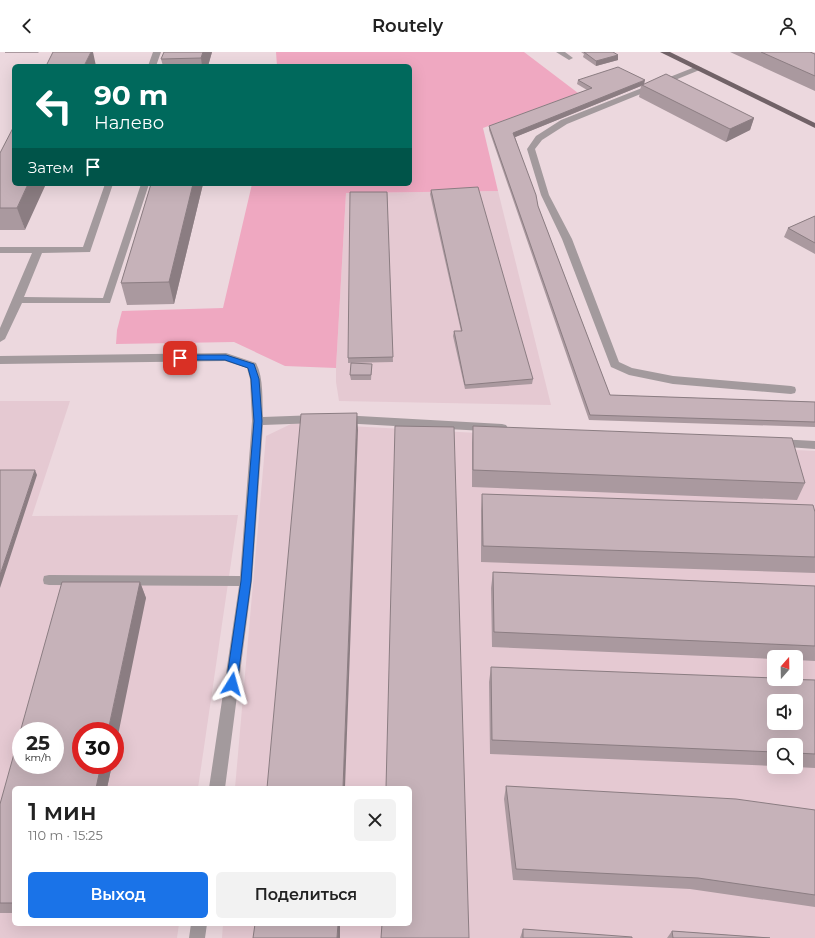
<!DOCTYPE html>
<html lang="ru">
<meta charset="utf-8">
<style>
body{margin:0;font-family:Montserrat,sans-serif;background:#f2f2f2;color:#222;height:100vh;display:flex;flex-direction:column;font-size:15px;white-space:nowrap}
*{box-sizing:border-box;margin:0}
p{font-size:13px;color:#767676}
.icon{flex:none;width:22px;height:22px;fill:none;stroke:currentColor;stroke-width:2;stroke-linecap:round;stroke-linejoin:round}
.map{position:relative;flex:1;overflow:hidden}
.side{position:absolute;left:12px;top:734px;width:400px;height:140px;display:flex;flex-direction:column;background:#fff;border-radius:6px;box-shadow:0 4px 16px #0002}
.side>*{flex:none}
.hud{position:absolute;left:12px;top:12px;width:400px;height:122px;border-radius:6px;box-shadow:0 4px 16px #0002;background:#00695c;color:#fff;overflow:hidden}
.needle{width:26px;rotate:20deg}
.buttons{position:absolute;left:767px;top:598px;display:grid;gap:8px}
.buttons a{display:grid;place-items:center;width:36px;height:36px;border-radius:6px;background:#fff;box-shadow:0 4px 16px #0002;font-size:20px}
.speed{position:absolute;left:12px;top:670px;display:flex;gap:8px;font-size:20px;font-weight:700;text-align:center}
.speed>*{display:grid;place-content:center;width:52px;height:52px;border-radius:50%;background:#fff;box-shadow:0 4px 16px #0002;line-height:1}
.speed small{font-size:10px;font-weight:400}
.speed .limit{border:6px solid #d22;background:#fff;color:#111}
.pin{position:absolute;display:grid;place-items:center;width:34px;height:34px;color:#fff;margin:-17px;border-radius:8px;box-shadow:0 2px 6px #0006}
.me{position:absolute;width:44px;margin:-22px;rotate:8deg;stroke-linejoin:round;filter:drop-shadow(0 0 3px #0008)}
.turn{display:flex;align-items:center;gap:14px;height:84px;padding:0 16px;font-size:18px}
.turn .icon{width:52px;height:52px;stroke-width:2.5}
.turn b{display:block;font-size:28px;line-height:34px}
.then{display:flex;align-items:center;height:38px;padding:0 16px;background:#0003;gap:8px;font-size:15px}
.round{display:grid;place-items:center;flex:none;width:42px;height:42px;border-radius:6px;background:#f2f2f2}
.headline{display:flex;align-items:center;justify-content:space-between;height:68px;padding:0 16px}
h1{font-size:24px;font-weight:600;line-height:30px}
.cta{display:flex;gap:8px;margin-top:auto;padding:8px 16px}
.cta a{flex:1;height:46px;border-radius:6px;background:#1a73e8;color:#fff;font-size:16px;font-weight:600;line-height:46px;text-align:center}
.cta a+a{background:#f2f2f2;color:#222}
header{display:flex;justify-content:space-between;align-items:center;height:52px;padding:0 16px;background:#fff;font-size:18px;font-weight:600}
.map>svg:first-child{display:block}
</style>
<header><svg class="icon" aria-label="back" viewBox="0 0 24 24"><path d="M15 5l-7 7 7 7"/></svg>Routely<svg class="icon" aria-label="person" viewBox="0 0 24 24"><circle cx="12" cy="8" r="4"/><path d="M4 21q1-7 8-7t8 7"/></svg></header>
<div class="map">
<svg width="815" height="886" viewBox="0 0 815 886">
<rect width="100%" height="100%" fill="#ecd8de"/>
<!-- built -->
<path fill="#e5c9d2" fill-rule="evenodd" d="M498,139L551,353L339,349L336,330V316L346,141Z
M0,349H70L32,464L238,463L198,736H14V872H179L177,886H0ZM21,679H55V713H21ZM81,679H115V713H81Z
M293,371L815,399V886H222L223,872H410V736H235L266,384ZM774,605H796V627H774ZM774,649H796V671H774ZM774,693H796V715H774Z"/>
<!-- green -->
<path fill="#efa8c1" d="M276,0H524L578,41L483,76L498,139L346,141L336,316L285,314L234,290L116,292L117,278L122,259L223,256L252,132H410V14H277Z"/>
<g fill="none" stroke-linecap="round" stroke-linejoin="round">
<!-- minor -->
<path fill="#a39a9d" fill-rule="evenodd" d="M153,0H161L156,14H148Z
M556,0H565L573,6L569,8Z
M695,15H701L702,17L567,72L542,88L535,97L549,143L572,187L619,310L632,316L673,324L791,334L795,335L796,338L795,341L791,342L673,332L629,323L611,315L562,187L541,143L527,97L536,84L561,68Z
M105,132H113L90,200L42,201L24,245L103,246L141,132H149L110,251H22L5,287L0,290V276L32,201H0V195H83Z
M226,301L256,311C264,326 262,349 263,365L317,363L321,364L323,367L321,370L317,371L263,373L252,529L225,736H209L239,534L49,533L44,532L43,528L44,524L49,523L240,524L252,369L250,327L247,316L225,309L0,312V304Z
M341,363L502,372L506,373L508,376L506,379L502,380L341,371L337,370L335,367L337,364Z
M778,387L815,389V397L774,394L772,391L774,388Z
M191,872H207L205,886H189Z"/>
<!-- major -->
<path fill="#716267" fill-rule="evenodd" d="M660,0H670L815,71V76Z"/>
</g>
<!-- wall -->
<path fill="#aa999f" d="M5,0H39L38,1H5Z
M212,0L208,14H163L161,7Z
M581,0H613L618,3V8L596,14L583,5L584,2Z
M730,0H810L815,2V39Z
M578,28L644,32L754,66L750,78L726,90L639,45L641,34L515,85L538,154L610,343L815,350V375L589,368L489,78V74L587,38L577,32Z
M0,101L25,178H0Z
M151,132H203L174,252L127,253L121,231Z
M431,138L533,327L532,332L465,337L453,284L454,279H461L430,142Z
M387,140L393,310L348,311V306Z
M815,164V202L784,185L788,176Z
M372,312L371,328H351L350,323Z
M473,374L805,431L797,448L472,435V391Z
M482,442L815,460V521L481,510V459Z
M493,520L815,534V609L796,608V605H774V607L492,595L491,536Z
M140,530L146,546L81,713H112L107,736H14V861H0V752Z
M491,615L815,628V716L796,715V693H774V714L490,702L489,630Z
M506,734L815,758V855L690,837L513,828L504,747Z
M523,877L632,886H520Z
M672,879L770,886H667Z"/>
<!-- shaded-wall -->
<path fill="#8b7d82" d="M91,0H93L96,14H84Z
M203,0H212L208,14H202L201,6Z
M618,3V8L596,14V9Z
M645,28L644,33H642L641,34L513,86V81Z
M754,66L750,78L726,90L730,77Z
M28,132H46L25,178L17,156Z
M193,132H203L174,252L169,230Z
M357,361L358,378L345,736H343Z
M35,418L37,423L0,536V523Z
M140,530L146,546L115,698V679H108Z
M101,713H112L107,736H96Z
M338,872H340V886H337Z"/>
<!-- building -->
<path fill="#c6b2b9" stroke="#8b7d82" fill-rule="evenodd" d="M53,0H91L84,14H46Z
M164,0H203L201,6L161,7Z
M584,0H613L618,3L596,9Z
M761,0H810L815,2V24Z
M618,15L645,28L513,81L536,143L538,154L610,343L815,350V370L590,363L489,74L592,36L578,28Z
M666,22L754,66L730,77L642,33Z
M14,74V132H28L17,156H0V101Z
M151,132H193L169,230L121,231Z
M478,135L533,327L465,333L454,279H462L431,138Z
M350,140H387L393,305L348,306Z
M815,164V191L788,176Z
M351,311L372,312L371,323H350Z
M357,361L343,736H267L301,362Z
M395,374L454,375L469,886H381L382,872H410V736H386Z
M473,374L792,386L805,431L473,418Z
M0,418H35L0,523Z
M482,442L813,453L815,460V505L483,494Z
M493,520L815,534V594L494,580Z
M62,530H140L108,679H81V713H101L96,736H14V851H0V752ZM21,679H55V713H21Z
M491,615L774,626V627L815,628V702L796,701V693H774V700L492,688ZM774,649H796V671H774Z
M506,734L736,747L815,758V843L698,826L516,817Z
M255,872H338L337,886H253Z
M523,877L632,885V886H523Z
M672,879L770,886H673Z"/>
<!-- route -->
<path fill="#1a73e8" stroke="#114b97" d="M180,303H226L254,312L259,327L262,369L251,529L237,632L235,636L232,637L228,636L226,632L241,529L254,369L251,327L248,316L225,308H178L177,306Z"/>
</svg>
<div class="buttons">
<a><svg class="needle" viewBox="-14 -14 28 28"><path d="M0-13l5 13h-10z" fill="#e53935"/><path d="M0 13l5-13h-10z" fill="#767676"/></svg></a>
<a><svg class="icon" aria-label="sound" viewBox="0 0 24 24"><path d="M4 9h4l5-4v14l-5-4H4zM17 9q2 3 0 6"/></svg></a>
<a><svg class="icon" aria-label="search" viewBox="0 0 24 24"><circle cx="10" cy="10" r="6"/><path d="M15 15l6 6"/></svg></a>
</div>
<div class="speed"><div>25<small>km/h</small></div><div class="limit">30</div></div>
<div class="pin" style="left:180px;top:306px;background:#d93025"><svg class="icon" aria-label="arrive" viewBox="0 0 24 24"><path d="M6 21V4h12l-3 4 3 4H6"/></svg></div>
<svg class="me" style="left:232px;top:632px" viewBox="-20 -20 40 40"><path d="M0-17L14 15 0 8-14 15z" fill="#1a73e8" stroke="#fff" stroke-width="4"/></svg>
<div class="hud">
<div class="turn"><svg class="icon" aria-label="left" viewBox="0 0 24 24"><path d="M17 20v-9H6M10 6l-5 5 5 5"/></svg><div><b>90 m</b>Налево</div></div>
<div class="then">Затем<svg class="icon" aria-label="arrive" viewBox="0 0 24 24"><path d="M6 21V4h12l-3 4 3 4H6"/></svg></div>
</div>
<section class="side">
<div class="headline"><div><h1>1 мин</h1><p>110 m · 15:25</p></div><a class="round"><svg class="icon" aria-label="close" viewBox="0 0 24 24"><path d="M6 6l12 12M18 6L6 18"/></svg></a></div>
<div class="cta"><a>Выход</a><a>Поделиться</a></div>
</section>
</div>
